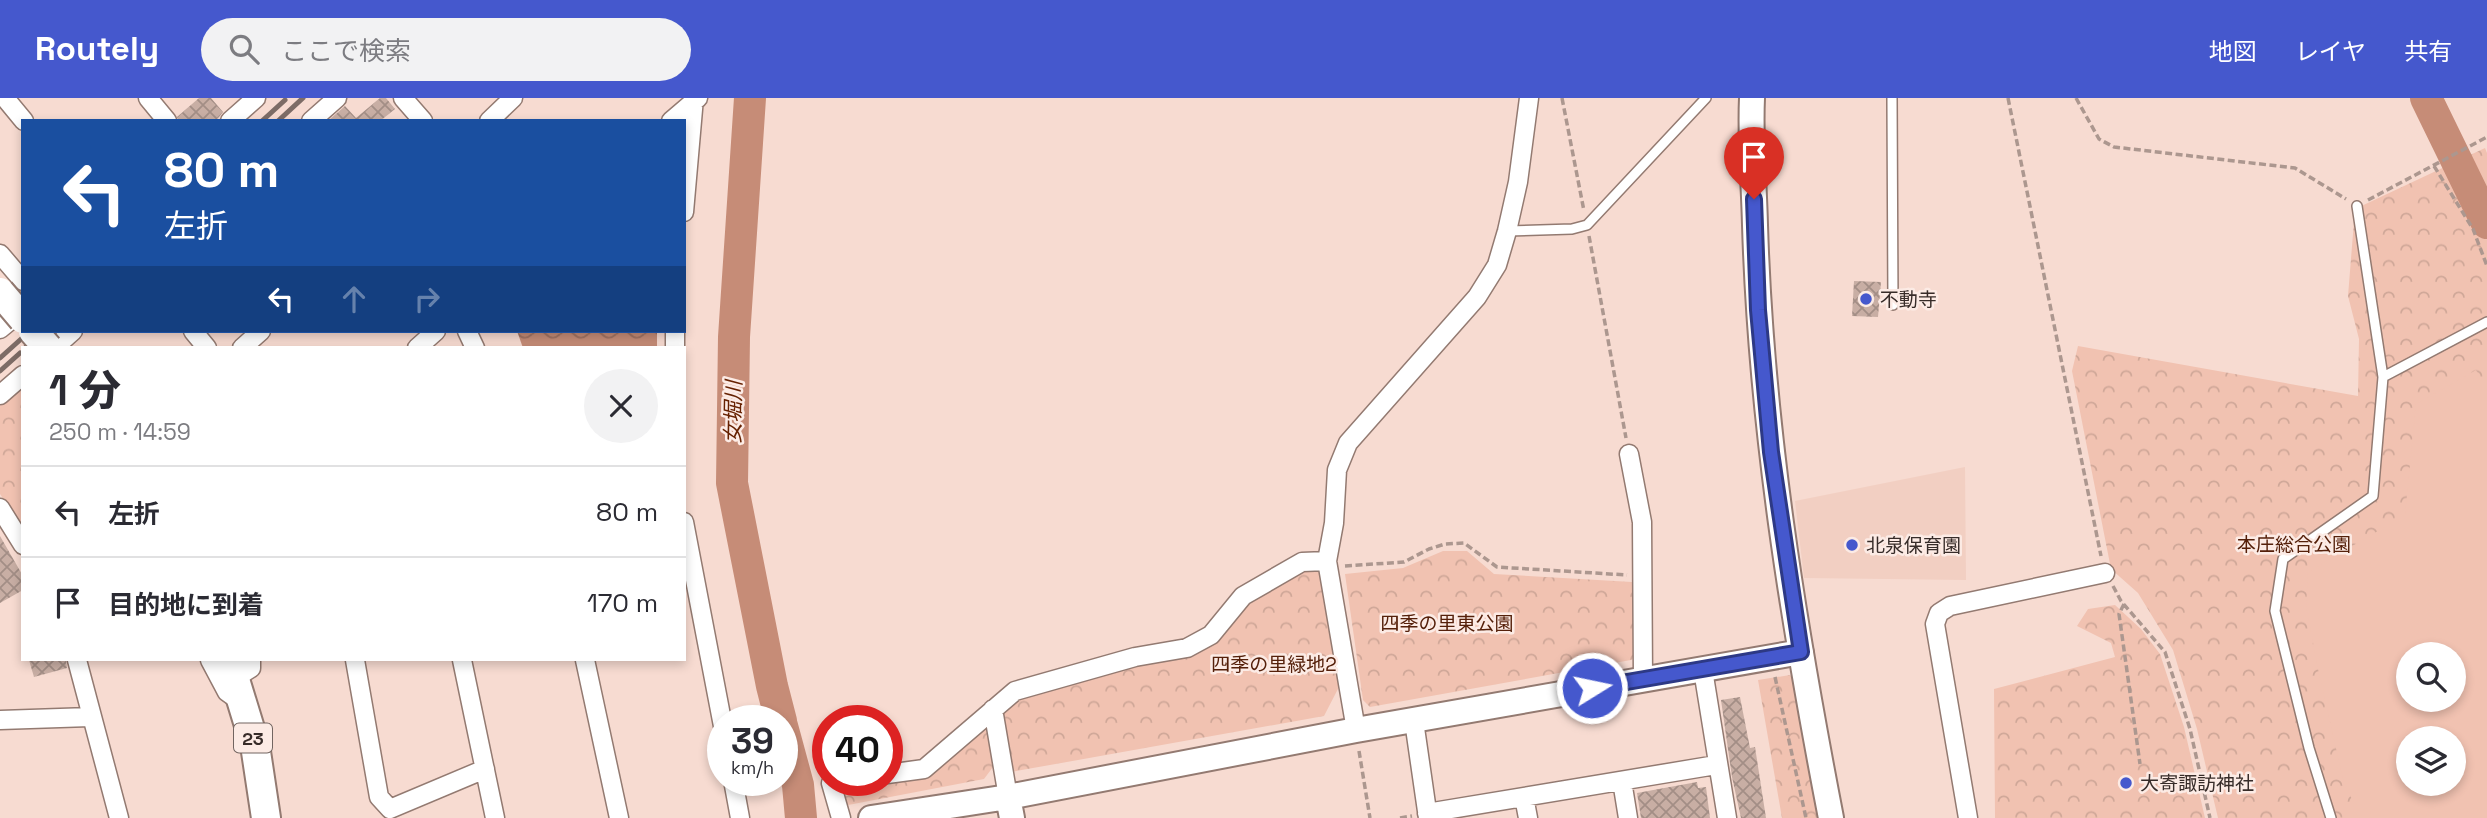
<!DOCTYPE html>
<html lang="ja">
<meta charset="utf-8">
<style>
body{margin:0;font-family:"Space Grotesk","Noto Sans JP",sans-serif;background:#f2f2f3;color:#2b2b33;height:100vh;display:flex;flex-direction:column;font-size:26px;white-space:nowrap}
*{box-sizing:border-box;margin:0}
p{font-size:23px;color:#7c7c81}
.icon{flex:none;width:38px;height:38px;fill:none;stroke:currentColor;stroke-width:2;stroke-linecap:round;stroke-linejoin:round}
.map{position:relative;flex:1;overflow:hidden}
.panel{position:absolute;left:21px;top:248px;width:665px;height:315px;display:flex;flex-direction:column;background:#fff;border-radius:0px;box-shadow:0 4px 10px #0003}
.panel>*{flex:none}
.guide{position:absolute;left:21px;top:21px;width:665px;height:214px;border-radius:0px;box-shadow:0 4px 10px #0003;background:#1a4fa0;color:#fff;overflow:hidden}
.fabs{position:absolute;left:2396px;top:544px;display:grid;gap:14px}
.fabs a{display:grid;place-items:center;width:70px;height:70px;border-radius:50%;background:#fff;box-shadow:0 4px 10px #0003;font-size:35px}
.speed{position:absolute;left:707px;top:607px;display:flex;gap:14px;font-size:35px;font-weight:700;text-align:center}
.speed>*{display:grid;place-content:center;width:91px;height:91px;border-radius:50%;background:#fff;box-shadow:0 4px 10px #0003;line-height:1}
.speed small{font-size:18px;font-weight:400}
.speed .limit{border:10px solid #d22;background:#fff;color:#111}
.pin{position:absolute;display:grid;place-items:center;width:60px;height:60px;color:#fff;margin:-72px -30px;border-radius:50% 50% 50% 0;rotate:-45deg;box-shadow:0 0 7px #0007}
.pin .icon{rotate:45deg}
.me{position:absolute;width:77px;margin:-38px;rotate:80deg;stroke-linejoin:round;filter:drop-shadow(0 0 5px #0008)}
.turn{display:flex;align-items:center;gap:24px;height:147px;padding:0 28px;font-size:32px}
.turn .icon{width:91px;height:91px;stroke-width:2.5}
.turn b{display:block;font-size:49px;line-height:60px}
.lanes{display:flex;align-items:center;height:66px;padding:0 28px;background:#0003;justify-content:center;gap:35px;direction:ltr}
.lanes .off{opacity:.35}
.round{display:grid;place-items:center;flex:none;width:74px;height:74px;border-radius:37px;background:#f2f2f3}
.overview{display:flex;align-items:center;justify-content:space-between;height:119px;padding:0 28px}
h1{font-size:42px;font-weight:800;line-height:52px}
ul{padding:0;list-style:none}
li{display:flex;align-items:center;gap:21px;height:91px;padding:0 28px;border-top:2px solid #e1e1e2}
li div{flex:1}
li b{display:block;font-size:26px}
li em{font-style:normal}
header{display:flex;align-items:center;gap:42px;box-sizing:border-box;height:98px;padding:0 35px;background:#4558cd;color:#fff}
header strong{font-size:33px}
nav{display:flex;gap:38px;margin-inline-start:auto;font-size:24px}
.search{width:490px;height:63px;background:#f2f2f3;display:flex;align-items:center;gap:18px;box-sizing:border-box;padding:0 24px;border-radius:38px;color:#7c7c81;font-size:26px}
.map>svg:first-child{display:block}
</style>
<header>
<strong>Routely</strong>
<div class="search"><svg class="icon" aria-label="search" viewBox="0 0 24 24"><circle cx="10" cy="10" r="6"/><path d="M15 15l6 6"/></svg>ここで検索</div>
<nav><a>地図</a><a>レイヤ</a><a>共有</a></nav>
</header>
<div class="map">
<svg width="2487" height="720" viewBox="0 0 2487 720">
<defs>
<pattern id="forest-crowns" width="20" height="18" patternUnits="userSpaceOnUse" patternTransform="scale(1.75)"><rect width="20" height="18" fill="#f1c2b1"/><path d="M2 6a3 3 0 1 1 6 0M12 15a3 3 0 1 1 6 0" fill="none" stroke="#cfa798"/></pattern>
<pattern id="water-waves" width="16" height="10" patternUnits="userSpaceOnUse" patternTransform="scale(1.75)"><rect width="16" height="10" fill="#c68c77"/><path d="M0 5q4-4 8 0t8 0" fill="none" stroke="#a27362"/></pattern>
<pattern id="building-cross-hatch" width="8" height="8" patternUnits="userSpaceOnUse" patternTransform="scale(1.75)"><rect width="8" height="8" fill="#c8aea4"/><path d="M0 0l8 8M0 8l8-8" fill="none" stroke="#a38e86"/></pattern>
</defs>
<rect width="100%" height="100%" fill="#f7dbd1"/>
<!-- built -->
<path fill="#f2cfc2" d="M1965,369L1966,482L1804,480L1795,403Z"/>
<!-- forest -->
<path fill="url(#forest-crowns)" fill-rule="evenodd" d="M2485,50L2487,55V720H2218L2197,631L2173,552L2138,495L2111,471L2072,273L2078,248L2358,298L2359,241L2348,198L2355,111ZM2408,556H2454V602H2408ZM2408,640H2454V686H2408Z
M23,287V430L0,396V308Z
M1443,453H1467L1494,476L1632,484L1638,487L1637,559L1631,562L1370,609L1363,602L1345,476L1403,470Z
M1302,472L1319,473L1340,587L1324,618L1011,674L1001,614L1015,599L1145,563L1186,559L1247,504Z
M2115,507L2141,531L2160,556L2184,629L2205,720H1995L1994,591L2115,559L2111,545L2077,528L2088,511Z
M1790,577L1798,585L1822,720H1782L1758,582Z
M974,631H988L993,669L984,681L843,708L838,691L931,674Z"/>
<!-- pitch -->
<path fill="#f1c2b1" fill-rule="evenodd" d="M2476,272L2487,292V720H2360L2343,681L2319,576L2306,508L2308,474L2405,417L2416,306ZM2408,556H2454V602H2408ZM2408,640H2454V686H2408Z"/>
<!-- water -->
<path fill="url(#water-waves)" d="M517,233H657V250H523Z"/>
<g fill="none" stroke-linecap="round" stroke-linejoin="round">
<!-- river -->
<path stroke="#c68c77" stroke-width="32" d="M750,0L734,239L732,385L772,588L781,623
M2426,0L2487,125
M782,628L798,687L801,720"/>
</g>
<!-- building -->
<path fill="url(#building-cross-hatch)" d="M199,0H211L223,14L219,19L215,23H178L177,19Z
M380,0H386L395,11L380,23H328L345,8L356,20Z
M1854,183L1881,184L1878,219L1852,218Z
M0,438L23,478V492L0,505Z
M29,562H66L67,570L34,579Z
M1740,599L1750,650L1755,649L1766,720H1741L1732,679L1721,602Z
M1697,684L1698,690L1706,689L1710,720H1641L1637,695Z"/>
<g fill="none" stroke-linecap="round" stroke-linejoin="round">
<defs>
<path id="lane" d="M1892,0L1893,207
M1507,133L1572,131L1587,127L1706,0
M2383,279L2487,224
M2331,720L2309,650L2275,513L2283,461L2373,398L2383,279L2357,108"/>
<path id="street" d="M5,0L24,23
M148,0L167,23
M403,0L423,23
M230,23L256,0
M311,23L337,0
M489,23L513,0
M671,23L698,0
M684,114L694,0
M0,156L23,183
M0,231L23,212
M193,233L207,250
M467,233L475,250
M54,250L73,233
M242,250L261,233
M417,250L436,233
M675,250V233
M0,297L23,277
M1629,356L1642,424L1643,581
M0,410L23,447
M684,424L723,628
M77,562L119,720
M210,562L227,594L234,599
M355,562L379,699L390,711L485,671
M462,562L495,720
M585,562L619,720
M1703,572L1727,720
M235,580L251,570V562
M993,611L1008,699
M0,622L90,619
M1414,623L1428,720
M1356,632L1327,463L1334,425L1337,372L1348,345L1477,199L1497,167L1507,133L1518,84L1529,0
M887,676L924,671L1015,593L1135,559L1187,550L1211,537L1243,498L1302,464L1327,463
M733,682L740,720
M1622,683L1628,720
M1524,699L1528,720
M1427,715L1716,667
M841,720L831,685L846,682
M1968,720L1935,526L1939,515L1950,508L2105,475"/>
<path id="secondary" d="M1752,0C1750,42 1754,85 1755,127C1761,327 1793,524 1831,720
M1008,699L1012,720
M871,720L1008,699L1356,632L1801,554"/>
<path id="primary" d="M229,562L255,647L266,720"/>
</defs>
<!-- lane casing -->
<use href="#lane" stroke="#937a71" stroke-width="12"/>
<!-- street casing -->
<use href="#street" stroke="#937a71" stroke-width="21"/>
<!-- secondary casing -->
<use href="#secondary" stroke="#937a71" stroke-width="28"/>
<!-- primary casing -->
<use href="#primary" stroke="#937a71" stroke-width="32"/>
<!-- path -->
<path stroke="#ac978f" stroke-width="3.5" stroke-dasharray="7 3.5" stroke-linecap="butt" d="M1562,0L1584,113
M2008,0L2101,458
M2076,0L2099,41L2114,49L2295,70L2346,101
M2434,68L2473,131L2487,168
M2368,102L2487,39
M1589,138L1626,340
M1345,468L1404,464L1429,451L1445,446L1464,445L1497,469L1627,477
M2113,488L2121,503L2165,554L2190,631L2210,720
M2124,506L2119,516L2140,666
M1775,579L1806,720
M1359,653L1370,720
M1400,720L1412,718"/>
<!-- lane -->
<use href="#lane" stroke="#fff" stroke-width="9"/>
<!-- street -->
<use href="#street" stroke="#fff" stroke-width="18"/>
<!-- secondary -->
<use href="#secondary" stroke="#fff" stroke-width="24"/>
<!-- primary -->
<use href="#primary" stroke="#fff" stroke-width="28"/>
<!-- rail -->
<path stroke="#7d6c66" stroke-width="5" d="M262,23L285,2
M278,23L303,0
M25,250L45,233
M0,260L30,233
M0,273L20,255"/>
<defs>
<path id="primary-bridge" d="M0,194L23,221
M33,233L48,250"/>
</defs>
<!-- primary-bridge casing -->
<use href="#primary-bridge" stroke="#937a71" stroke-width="32" stroke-linecap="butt"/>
<!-- primary-bridge -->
<use href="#primary-bridge" stroke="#fff" stroke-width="28"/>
</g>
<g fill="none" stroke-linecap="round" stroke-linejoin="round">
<defs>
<path id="route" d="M1592,590L1801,554L1771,354L1758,212L1754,101"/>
</defs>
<!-- route casing -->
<use href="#route" stroke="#2d3985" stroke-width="18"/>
<!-- route -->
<use href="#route" stroke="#4558cd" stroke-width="12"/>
</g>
<!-- markers -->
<g fill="#4558cd" stroke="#fcebe5" stroke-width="2.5">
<circle cx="1866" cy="201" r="7"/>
<circle cx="1852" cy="447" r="7"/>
<circle cx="2126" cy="685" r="7"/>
</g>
<g text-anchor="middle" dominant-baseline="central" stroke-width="5" stroke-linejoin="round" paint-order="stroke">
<!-- shield labels -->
<rect fill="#fcebe5" stroke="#726561" stroke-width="2" x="234" y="625.5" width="38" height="29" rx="5"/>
<g font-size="18" font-weight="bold" fill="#372c29">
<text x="253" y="640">23</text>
</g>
<!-- poi labels -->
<g font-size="19" fill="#372c29" stroke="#fcebe5" text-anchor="start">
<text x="1880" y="201">不動寺</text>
<text x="1866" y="447">北泉保育園</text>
<text x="2140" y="685">大寄諏訪神社</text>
</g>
<!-- park labels -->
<g font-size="19" fill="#55200a" stroke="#fcebe5">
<text x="2294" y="446">本庄総合公園</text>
<text x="1447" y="525">四季の里東公園</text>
<text x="1274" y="566">四季の里緑地2</text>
</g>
<!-- water labels -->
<g font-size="21" font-style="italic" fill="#662101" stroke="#fcebe5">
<text transform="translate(733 314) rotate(-89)">女堀川</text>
</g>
</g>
</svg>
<div class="fabs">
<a><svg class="icon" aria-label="search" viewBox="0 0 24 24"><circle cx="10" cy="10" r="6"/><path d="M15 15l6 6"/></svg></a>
<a><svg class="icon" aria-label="layers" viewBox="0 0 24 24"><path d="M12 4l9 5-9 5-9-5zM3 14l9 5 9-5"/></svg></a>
</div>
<div class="speed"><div>39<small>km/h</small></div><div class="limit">40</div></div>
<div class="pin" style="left:1754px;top:101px;background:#d93025"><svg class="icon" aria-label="arrive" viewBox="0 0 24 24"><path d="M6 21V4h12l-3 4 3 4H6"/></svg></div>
<svg class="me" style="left:1592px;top:590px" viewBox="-20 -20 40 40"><circle r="17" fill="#4558cd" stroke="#fff" stroke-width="3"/><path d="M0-11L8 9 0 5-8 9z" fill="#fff"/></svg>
<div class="guide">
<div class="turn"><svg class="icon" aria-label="left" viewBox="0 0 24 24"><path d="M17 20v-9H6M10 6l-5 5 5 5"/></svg><div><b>80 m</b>左折</div></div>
<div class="lanes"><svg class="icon" aria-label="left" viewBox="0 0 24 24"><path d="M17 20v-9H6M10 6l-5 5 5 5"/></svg><svg class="icon off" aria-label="ahead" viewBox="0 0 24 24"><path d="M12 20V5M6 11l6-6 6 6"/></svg><svg class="icon off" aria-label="right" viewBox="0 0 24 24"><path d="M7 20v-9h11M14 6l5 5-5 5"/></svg></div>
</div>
<section class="panel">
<div class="overview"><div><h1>1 分</h1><p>250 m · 14:59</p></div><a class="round"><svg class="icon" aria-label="close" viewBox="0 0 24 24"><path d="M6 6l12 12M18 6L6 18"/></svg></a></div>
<ul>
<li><svg class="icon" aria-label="left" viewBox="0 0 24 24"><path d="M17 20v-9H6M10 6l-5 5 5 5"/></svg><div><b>左折</b></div><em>80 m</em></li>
<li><svg class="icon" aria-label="arrive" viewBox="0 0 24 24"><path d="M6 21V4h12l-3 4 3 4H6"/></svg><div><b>目的地に到着</b></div><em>170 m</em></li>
</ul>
</section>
</div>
